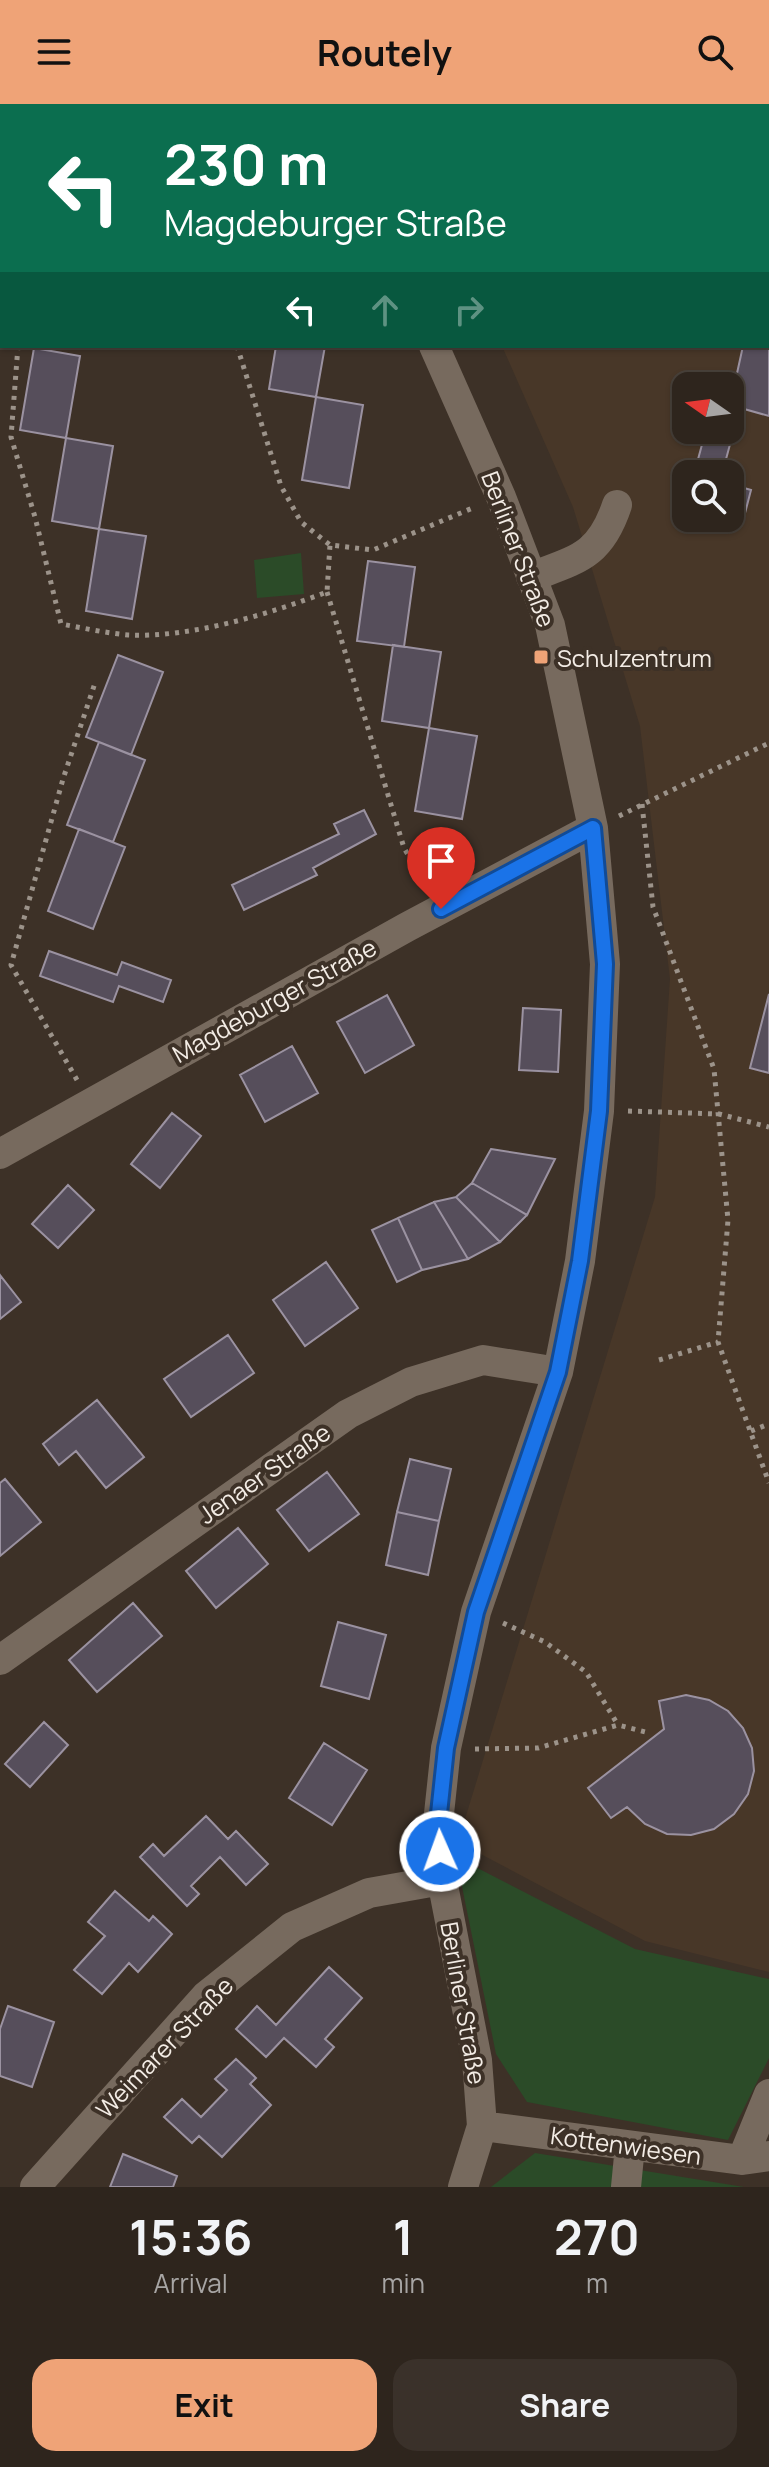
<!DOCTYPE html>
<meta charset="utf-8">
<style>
body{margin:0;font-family:Manrope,sans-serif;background:#3a312a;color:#f1f3f6;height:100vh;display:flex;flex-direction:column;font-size:30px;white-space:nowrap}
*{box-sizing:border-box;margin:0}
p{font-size:26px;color:#a7a5a4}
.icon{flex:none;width:44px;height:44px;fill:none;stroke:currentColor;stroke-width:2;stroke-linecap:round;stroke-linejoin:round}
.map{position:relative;height:2083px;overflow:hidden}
.side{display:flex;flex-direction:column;background:#2e251d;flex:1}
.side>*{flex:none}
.guide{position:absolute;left:0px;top:0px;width:770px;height:244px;box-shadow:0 2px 6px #0004,0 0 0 2px #49423b;background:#0b6e4f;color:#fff;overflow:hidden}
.needle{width:52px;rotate:284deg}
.controls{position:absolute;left:672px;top:268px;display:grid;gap:16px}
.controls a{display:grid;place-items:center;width:72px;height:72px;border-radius:16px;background:#2e251d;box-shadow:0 2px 6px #0004,0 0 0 2px #49423b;font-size:40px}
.pin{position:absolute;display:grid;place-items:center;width:68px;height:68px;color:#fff;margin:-82px -34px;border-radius:50% 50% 50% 0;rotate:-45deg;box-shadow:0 0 8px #0007}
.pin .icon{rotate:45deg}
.me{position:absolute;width:88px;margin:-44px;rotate:358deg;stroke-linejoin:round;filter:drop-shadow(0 0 6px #0008)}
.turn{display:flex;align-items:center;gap:28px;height:168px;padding:0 32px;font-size:36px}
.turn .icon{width:104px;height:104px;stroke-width:2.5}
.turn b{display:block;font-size:56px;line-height:68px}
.lanes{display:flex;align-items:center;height:76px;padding:0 32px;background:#0003;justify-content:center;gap:40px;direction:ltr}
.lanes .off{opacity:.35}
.eta{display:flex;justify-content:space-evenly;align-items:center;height:136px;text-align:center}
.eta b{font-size:48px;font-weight:700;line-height:56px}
.cta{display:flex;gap:16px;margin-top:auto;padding:16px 32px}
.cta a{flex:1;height:92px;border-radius:24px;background:#efa377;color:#111;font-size:32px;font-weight:700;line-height:92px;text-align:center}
.cta a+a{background:#3a312a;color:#f1f3f6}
header{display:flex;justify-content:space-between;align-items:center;height:104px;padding:0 32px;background:#efa377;color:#111;font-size:36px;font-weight:700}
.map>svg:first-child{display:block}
</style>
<header><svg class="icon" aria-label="menu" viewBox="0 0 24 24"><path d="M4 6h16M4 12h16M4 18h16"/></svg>Routely<svg class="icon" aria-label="search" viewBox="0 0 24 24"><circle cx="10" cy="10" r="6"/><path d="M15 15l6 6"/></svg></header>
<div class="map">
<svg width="769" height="2083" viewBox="0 0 769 2083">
<rect width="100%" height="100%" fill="#3d3127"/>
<!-- built -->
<path fill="#483728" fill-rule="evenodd" d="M396,0H769V1868L645,1837L458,1738L655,1093L670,875L640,622L573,403L502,242H768V2ZM686,282H730V326H686ZM686,370H730V414H686Z"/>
<!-- green -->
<path fill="#2b4b28" d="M301,449L304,490L257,494L254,456Z
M456,1753L635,1845L769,1875V1954L728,2036L527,1998L496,1950Z
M535,2049L744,2083H491Z"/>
<!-- building -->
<path fill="#564e5b" stroke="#9b92a1" stroke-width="2" d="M37,0H113L114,2H38Z
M603,0H702L603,2Z
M708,0H769V54L768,2Z
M769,142V312L730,301L743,242H768Z
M276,242H325L316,293L269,285Z
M34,244L80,252L66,334L20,326Z
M316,293L363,301L349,384L302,376Z
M706,326L732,333L722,370H694Z
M66,334L113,342L99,425L52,417Z
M730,380L751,386L744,413L730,409Z
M99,425L146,432L132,515L86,507Z
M368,457L415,463L404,543L357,537Z
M393,541L441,548L429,624L382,617Z
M118,551L163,568L131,651L86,633Z
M429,624L477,632L462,715L415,707Z
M99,638L145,656L113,738L67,721Z
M364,706L376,730L313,764L317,771L244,806L232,781L339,730L334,720Z
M79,725L125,743L93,825L48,807Z
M49,847L117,871L122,858L171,876L163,898L119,882L113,898L40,872Z
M769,890V969L750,964Z
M387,891L414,941L365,969L337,918Z
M523,904L561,906L558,968L519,966Z
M292,942L318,989L265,1018L240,971Z
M172,1009L201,1032L160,1084L131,1060Z
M491,1045L555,1055L527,1111L472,1079Z
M472,1079L527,1111L500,1138L456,1093Z
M68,1081L94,1106L58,1144L32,1120Z
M456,1093L500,1138L468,1155L434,1098Z
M434,1098L468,1155L422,1166L398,1114Z
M398,1114L422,1166L397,1178L372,1126Z
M326,1158L358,1204L305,1242L273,1196Z
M0,1171L21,1198L0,1215Z
M228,1231L254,1269L191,1313L164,1275Z
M97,1296L144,1353L106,1384L76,1347L59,1361L43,1340Z
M410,1355L451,1365L439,1417L397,1408Z
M327,1368L359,1410L309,1447L277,1406Z
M5,1375L41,1418L0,1452V1379Z
M397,1408L439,1417L428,1471L386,1461Z
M238,1424L268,1460L216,1504L186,1467Z
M133,1499L162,1532L97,1588L69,1556Z
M338,1518L386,1531L369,1595L321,1582Z
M686,1591L709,1596L728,1607L743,1624L752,1644L754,1667L748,1690L734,1710L714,1725L691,1731L667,1730L645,1720L627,1703L611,1714L588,1684L664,1625L659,1597Z
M44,1618L68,1641L30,1683L5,1660Z
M324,1639L367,1666L332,1721L289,1694Z
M206,1712L228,1735L236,1727L268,1760L246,1781L220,1753L191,1782L199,1790L187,1802L140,1753L153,1740L164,1752Z
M115,1787L149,1817L153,1812L172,1830L138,1868L129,1859L102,1890L74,1866L105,1832L88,1818Z
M329,1863L362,1894L325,1935L334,1943L316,1963L284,1934L266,1953L236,1925L257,1902L276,1921Z
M8,1902L54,1918L32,1983L0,1972V1925Z
M236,1955L256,1974L250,1980L271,2001L222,2053L199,2032L192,2039L164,2013L182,1995L201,2013L227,1986L215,1975Z
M123,2050L177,2072L173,2083H110Z"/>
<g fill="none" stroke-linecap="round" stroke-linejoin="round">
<!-- path -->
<path stroke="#9c938a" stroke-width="5" stroke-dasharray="4 6" stroke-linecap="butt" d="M386,0L387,2
M542,0L543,2
M768,91H769
M18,242L11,333L35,413L61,520C83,524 106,529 128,531C191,534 269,510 327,488L330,441L373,446L475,403
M237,242L281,382L301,418L330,441
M327,488L404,744L426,781
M642,700L653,803L714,965L728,1116L718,1238L769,1379
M619,712L769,639
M77,976L11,861L63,675L95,579
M628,1007L719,1010L769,1023
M659,1256L718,1238
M751,1327L769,1320
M503,1519L545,1538L586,1568L618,1621
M475,1645L538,1644L618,1621L649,1629"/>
<!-- minor -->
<path stroke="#776a5e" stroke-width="30" d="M319,0L320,2
M287,2L290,0
M0,190L2,189
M434,242L501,393L550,521L593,724L605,860L599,1007L580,1157L558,1268L476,1508L446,1644L438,1719L442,1776L477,1956L482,2022L463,2083
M531,473C578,455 600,452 617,401
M0,1050L407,823L593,724
M0,1556L348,1310L411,1278L483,1256L558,1268
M482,2022L742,2056L769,2052
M742,2056L769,1990
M35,2083L206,1892L292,1823L369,1789L442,1776
M626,2083L630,2042"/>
</g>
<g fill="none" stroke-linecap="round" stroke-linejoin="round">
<defs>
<path id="route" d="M440,1747L438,1719L446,1644L476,1508L558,1268L580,1157L599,1007L605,860L593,724L441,805"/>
</defs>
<!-- route casing -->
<use href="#route" stroke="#114b97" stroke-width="20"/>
<!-- route -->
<use href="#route" stroke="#1a73e8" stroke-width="14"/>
</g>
<!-- markers -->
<rect fill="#efa377" stroke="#3d3127" stroke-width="3" x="533" y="545" width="16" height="16" rx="4"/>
<g text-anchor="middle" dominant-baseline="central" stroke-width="8" stroke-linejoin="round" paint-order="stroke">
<!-- street labels -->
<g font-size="24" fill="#f3ece5" stroke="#3d3127">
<text transform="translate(519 445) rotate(69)">Berliner Straße</text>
<text transform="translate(274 896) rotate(-29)">Magdeburger Straße</text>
<text transform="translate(264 1369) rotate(-35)">Jenaer Straße</text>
<text transform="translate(464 1899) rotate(80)">Berliner Straße</text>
<text transform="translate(164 1943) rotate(-46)">Weimarer Straße</text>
<text transform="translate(626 2041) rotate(8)">Kottenwiesen</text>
</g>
<!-- poi labels -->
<g font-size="24" fill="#f3ece5" stroke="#3d3127" text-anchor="start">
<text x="557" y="553">Schulzentrum</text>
</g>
</g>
</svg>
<div class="controls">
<a><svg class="needle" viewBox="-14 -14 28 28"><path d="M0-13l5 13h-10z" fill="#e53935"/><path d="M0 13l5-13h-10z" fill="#a7a5a4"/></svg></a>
<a><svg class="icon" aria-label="search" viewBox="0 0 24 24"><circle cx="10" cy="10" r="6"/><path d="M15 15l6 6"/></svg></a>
</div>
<div class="pin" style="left:441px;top:805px;background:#d93025"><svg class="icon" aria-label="arrive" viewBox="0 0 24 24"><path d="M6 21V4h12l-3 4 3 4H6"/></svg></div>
<svg class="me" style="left:440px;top:1747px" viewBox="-20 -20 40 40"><circle r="17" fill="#1a73e8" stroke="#fff" stroke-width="3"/><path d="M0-11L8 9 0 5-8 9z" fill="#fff"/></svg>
<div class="guide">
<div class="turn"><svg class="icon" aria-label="left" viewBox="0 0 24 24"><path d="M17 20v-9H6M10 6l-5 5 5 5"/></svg><div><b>230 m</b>Magdeburger Straße</div></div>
<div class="lanes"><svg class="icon" aria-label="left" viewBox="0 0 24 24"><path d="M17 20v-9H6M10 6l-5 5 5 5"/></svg><svg class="icon off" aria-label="ahead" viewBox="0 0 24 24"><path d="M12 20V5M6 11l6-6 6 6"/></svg><svg class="icon off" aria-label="right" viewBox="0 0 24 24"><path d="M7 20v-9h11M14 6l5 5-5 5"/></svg></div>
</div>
</div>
<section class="side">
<div class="eta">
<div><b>15:36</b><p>Arrival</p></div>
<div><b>1</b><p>min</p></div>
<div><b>270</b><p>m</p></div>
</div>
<div class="cta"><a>Exit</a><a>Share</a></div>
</section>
